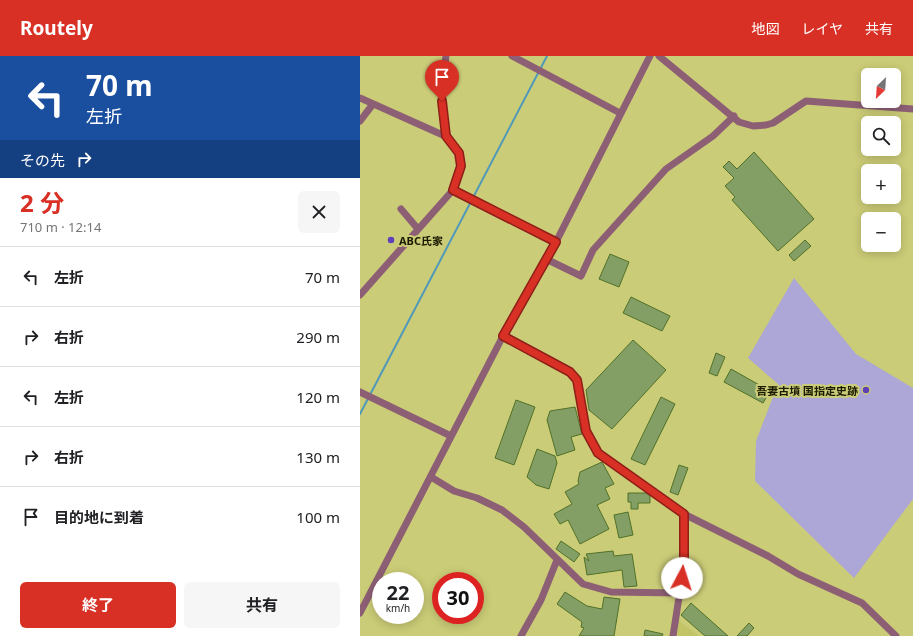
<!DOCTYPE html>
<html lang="ja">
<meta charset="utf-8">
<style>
body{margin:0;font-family:"Noto Sans","Noto Sans JP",sans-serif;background:#f6f6f6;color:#202124;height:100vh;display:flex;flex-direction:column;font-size:15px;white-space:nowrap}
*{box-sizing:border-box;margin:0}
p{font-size:13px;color:#757577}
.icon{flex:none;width:22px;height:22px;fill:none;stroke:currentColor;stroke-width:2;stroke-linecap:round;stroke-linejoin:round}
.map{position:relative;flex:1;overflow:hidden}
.drawer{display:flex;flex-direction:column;background:#fff;width:360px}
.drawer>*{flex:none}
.banner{background:#1a4fa0;color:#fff;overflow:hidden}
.needle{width:26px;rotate:205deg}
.fabs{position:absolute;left:501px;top:12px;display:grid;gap:8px}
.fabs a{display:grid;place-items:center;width:40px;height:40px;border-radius:6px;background:#fff;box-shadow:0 2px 10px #0003;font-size:20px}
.speed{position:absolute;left:12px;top:516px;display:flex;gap:8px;font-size:20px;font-weight:700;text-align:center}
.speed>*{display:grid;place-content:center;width:52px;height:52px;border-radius:50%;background:#fff;box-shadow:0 2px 10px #0003;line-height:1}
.speed small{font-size:10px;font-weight:400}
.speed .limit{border:6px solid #d22;background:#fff;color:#111}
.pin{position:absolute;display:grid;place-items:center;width:34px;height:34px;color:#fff;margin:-41px -17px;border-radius:50% 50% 50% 0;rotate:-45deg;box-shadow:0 0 4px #0007}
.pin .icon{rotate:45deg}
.me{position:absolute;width:44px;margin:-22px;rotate:5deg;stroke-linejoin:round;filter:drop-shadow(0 0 3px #0008)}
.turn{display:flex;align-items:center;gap:14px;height:84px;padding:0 20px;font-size:18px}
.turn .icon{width:52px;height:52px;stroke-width:2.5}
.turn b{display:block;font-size:28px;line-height:34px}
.then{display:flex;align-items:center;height:38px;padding:0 20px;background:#0003;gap:8px;font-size:15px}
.round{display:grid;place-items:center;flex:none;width:42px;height:42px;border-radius:6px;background:#f6f6f6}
.head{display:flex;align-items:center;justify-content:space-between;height:68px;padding:0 20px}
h1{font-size:24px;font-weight:700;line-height:30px;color:#d93025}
.action{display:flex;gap:8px;margin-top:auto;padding:8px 20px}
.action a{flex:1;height:46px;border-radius:6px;background:#d93025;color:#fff;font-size:16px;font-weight:700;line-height:46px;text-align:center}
.action a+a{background:#f6f6f6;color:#202124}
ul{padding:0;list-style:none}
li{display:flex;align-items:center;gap:12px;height:60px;padding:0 20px;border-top:1px solid #e0e0e0}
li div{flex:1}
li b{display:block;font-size:15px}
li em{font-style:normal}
header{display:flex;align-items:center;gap:24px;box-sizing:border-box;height:56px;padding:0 20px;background:#d93025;color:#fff}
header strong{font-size:19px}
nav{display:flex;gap:22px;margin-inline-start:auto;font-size:14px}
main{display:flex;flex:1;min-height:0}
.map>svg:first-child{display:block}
</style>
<header>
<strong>Routely</strong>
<nav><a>地図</a><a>レイヤ</a><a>共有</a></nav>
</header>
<main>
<section class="drawer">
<div class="banner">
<div class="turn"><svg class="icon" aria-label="left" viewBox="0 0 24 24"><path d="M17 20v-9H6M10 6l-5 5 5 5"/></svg><div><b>70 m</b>左折</div></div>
<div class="then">その先<svg class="icon" aria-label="right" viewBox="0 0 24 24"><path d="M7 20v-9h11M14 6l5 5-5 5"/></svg></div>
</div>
<div class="head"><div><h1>2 分</h1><p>710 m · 12:14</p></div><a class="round"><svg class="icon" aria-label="close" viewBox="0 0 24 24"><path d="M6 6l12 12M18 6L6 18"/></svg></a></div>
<ul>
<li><svg class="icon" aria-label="left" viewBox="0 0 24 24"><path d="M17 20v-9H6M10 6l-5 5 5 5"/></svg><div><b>左折</b></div><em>70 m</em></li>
<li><svg class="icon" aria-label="right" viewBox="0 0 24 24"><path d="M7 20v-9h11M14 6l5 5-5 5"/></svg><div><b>右折</b></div><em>290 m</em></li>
<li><svg class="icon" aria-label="left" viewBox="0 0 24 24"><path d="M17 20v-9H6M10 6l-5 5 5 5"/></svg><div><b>左折</b></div><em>120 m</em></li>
<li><svg class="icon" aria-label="right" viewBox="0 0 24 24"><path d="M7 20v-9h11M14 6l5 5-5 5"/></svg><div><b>右折</b></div><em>130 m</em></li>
<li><svg class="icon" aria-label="arrive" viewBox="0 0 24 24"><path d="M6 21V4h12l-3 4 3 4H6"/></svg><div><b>目的地に到着</b></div><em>100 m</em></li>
</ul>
<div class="action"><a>終了</a><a>共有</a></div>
</section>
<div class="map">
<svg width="553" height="580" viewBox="0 0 553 580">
<rect width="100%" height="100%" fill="#cbcc77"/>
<!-- built -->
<path fill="#c2c465" d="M319,565L339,580H317Z"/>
<!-- green -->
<path fill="#aca7d6" d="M434,222L496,298L553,332V443L494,522L395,425L396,385L418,328L388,302Z"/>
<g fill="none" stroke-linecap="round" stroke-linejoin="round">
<!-- stream -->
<path stroke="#5199b9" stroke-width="2" d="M0,358L187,0"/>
</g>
<!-- building -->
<path fill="#839f66" stroke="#517128" d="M394,96L454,163L418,195L372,144L375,141L365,130L374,122L363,111L369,105L377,113Z
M445,184L451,190L434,205L429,199Z
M250,198L269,206L259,231L239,223Z
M271,241L310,260L302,275L263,257Z
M273,284L306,314L252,373L229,354L226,334Z
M356,297L365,301L357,320L349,317Z
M371,313L410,335L403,347L364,326Z
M301,341L315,348L285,409L271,403Z
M156,344L175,351L154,409L135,402Z
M215,351L222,378L211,381L215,394L197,400L187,364L190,355Z
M177,393L195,400L197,407L189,433L176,429L167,421Z
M242,406L254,428L245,432L250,443L237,449L249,473L220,488L208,464L200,468L194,458L212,448L205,436L219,428L218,425L220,416Z
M319,409L328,412L318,439L310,436Z
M268,437H286L290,440V447H278V453H271V446H268Z
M268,456L273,479L259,482L254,459Z
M201,485L220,498L214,506L196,493Z
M253,495L254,500L272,498L277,530L264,531L262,514L227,519L224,501L229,505L226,498Z
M205,536L227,550L242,553L244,541L260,543L254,580H219L224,572L221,571L222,566L197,548Z
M331,547L368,580H345L321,559Z
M389,567L394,572L387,580H377Z
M285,574L303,578L302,580H284Z"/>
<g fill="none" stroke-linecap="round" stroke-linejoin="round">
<!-- minor -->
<path stroke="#8d5f75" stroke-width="7" d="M152,0L260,57
M299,0L379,66L393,70L406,69L413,67L446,45L553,53
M0,42L85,80L99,97L101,110L93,134L0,239
M0,65L13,48
M85,80L82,30L86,0
M93,134L196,186
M41,153L58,173
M186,203L221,220L233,194L306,113L353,80L374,60
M143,280L210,316L217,324L226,375L238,397L324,458L408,500L438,518L502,547L536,580
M0,336L91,380
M71,421L94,435L117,442L142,454L164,471L223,528L251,536L319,537
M0,557L143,280L196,186L290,0
M161,580L181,544L197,504
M313,580L324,509V458"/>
</g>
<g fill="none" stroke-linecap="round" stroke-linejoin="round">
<defs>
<path id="route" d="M82,45L86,80L99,97L101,110L93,134L196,186L143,280L210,316L217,324L226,375L238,397L324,458V509L322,522"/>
</defs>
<!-- route casing -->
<use href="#route" stroke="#8d1f18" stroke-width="10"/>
<!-- route -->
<use href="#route" stroke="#d93025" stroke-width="7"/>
</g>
<!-- markers -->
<g fill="#5f40b8" stroke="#cbcc77" stroke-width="1.5">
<circle cx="31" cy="184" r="4"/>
<circle cx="506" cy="334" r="4"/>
</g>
<g text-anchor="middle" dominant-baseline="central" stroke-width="4" stroke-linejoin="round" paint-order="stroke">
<!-- poi labels -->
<g font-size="11" font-weight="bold" fill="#1a1a01" stroke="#cbcc77" text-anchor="start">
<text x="39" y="184">ABC氏家</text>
<text x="498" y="334" text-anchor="end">吾妻古墳 国指定史跡</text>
</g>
</g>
</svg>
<div class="fabs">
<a><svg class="needle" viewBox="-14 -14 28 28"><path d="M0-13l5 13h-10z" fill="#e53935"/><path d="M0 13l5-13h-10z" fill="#757577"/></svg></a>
<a><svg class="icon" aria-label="search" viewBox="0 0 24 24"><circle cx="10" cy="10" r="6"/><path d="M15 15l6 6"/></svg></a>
<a>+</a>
<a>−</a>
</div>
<div class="speed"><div>22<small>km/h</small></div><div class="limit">30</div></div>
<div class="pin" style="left:82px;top:45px;background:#d93025"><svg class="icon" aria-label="arrive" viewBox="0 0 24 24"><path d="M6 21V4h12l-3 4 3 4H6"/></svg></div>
<svg class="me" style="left:322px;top:522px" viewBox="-20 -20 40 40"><circle r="19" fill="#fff"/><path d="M0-13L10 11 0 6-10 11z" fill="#d93025"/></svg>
</div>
</main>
